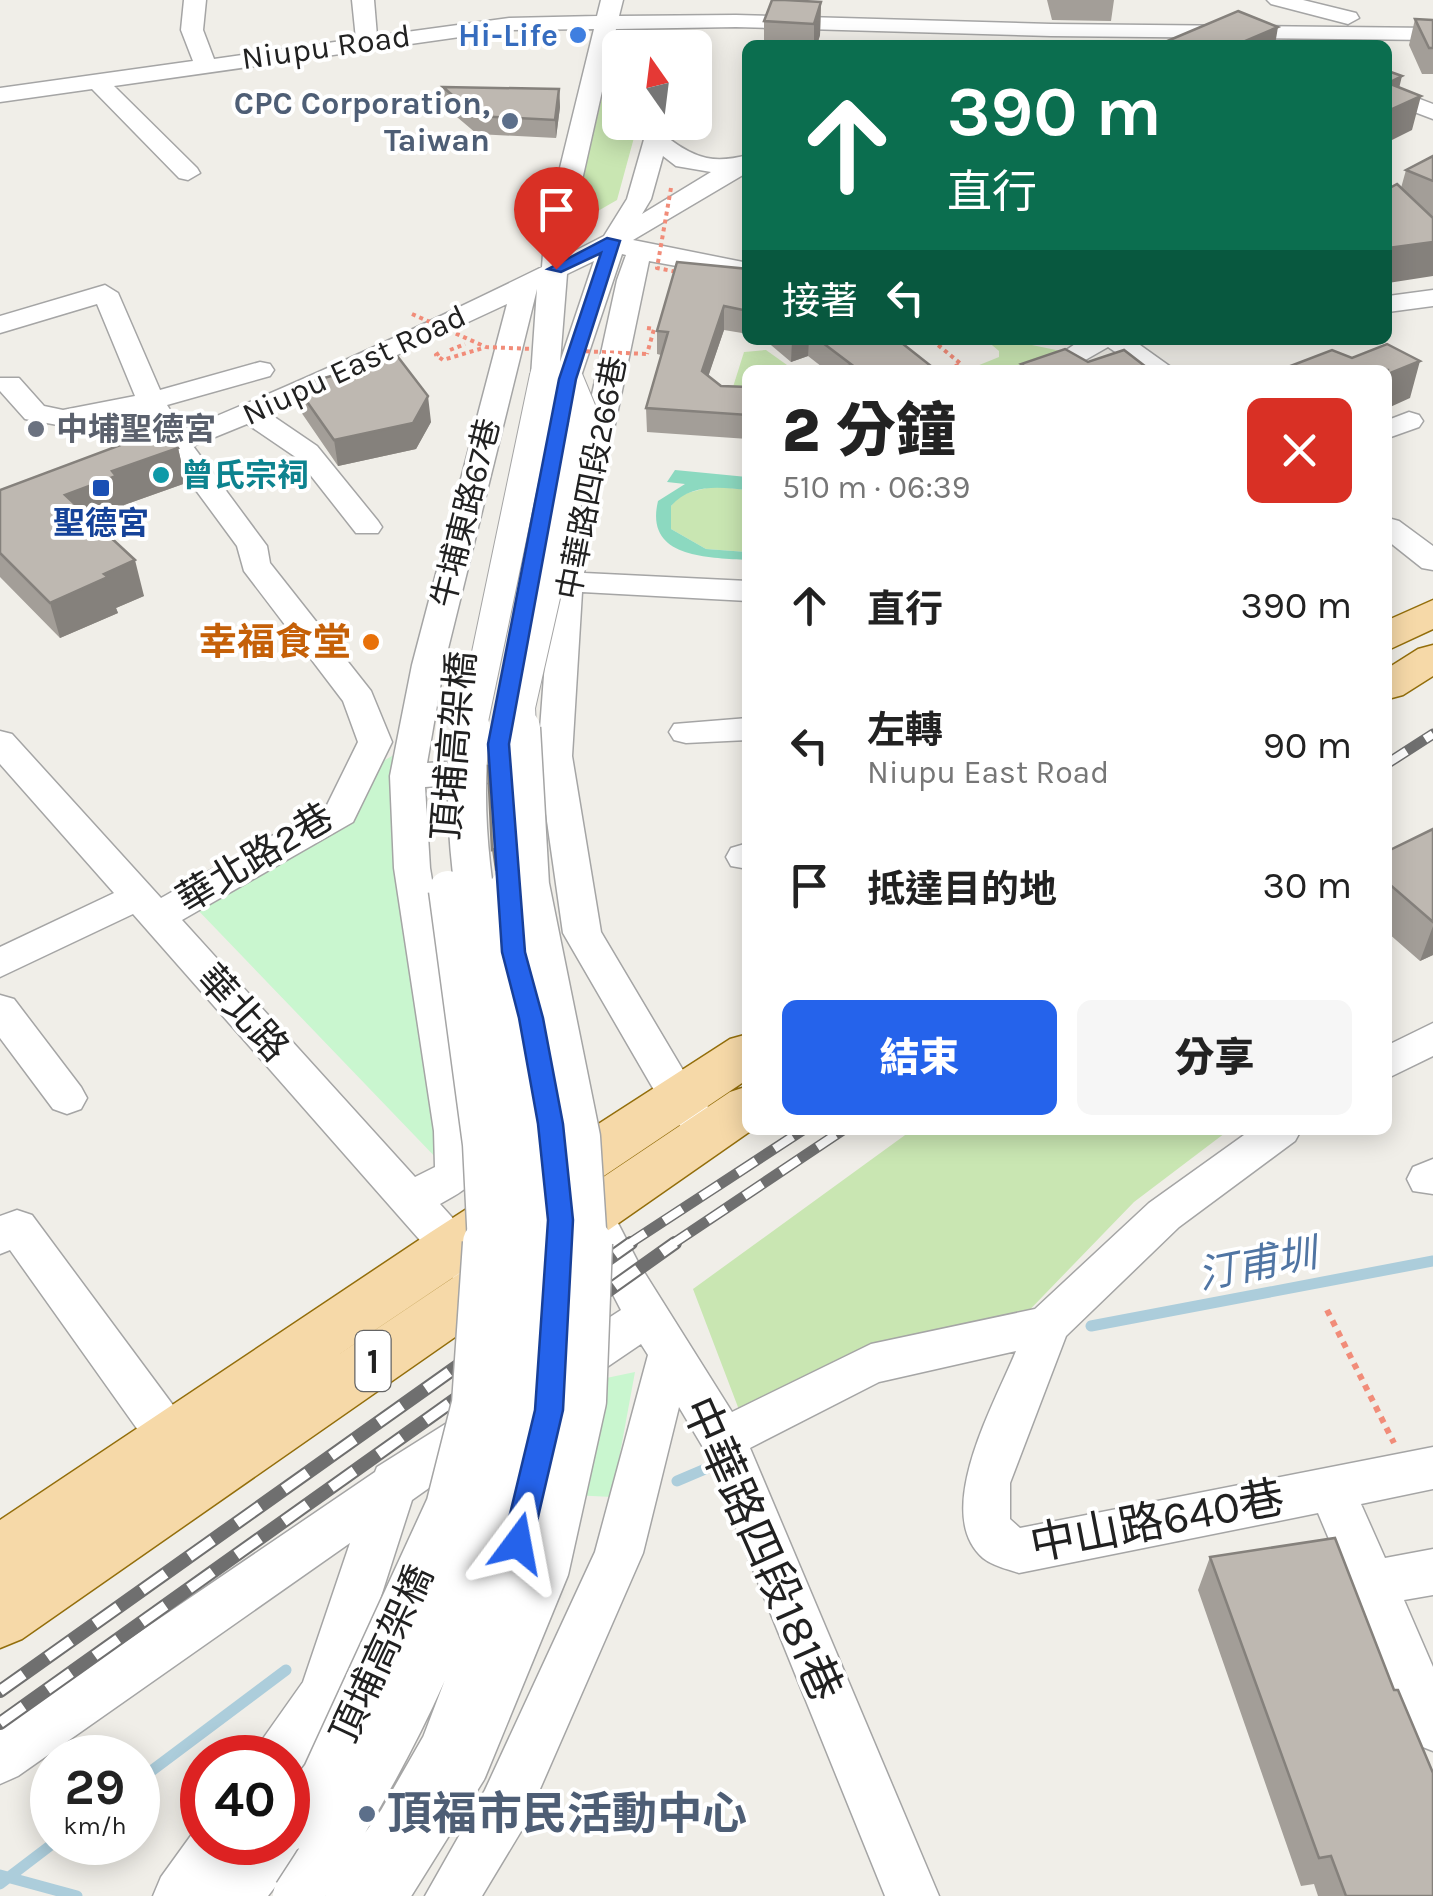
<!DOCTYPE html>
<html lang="zh-TW">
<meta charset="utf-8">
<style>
body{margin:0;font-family:Karla,"Noto Sans TC",sans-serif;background:#f6f6f6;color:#222;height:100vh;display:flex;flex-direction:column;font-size:38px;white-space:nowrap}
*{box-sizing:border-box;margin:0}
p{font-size:32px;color:#767676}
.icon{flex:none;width:55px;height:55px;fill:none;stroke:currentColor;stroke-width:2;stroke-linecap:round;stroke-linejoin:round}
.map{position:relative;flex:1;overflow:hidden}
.sheet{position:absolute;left:742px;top:365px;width:650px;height:770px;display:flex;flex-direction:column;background:#fff;border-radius:15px;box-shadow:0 5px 25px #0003}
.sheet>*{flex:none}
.top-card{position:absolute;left:742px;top:40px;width:650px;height:305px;border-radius:15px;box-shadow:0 5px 25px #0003;background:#0b6e4f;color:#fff;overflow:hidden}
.needle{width:65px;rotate:346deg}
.controls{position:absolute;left:602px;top:30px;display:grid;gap:20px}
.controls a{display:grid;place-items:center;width:110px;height:110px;border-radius:15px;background:#fff;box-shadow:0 5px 25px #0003;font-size:50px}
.speed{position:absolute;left:30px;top:1735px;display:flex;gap:20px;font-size:50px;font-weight:700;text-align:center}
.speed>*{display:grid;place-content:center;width:130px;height:130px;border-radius:50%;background:#fff;box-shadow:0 5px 25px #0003;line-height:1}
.speed small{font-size:25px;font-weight:400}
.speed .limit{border:15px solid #d22;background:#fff;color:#111}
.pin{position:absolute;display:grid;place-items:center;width:85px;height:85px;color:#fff;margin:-102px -42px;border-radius:50% 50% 50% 0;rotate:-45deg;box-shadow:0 0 10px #0007}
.pin .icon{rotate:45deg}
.me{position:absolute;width:110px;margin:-55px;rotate:13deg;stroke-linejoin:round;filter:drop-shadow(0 0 8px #0008)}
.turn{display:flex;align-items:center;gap:35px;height:210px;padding:0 40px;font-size:45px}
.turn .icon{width:130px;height:130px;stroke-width:2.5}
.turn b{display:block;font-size:70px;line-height:85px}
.then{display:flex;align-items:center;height:95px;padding:0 40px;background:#0003;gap:20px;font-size:38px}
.round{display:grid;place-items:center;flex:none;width:105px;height:105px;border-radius:15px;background:#f6f6f6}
.overview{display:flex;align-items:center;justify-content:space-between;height:170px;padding:0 40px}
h1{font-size:60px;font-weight:800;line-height:75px}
.button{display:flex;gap:20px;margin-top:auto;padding:20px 40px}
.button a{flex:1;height:115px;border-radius:15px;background:#2563eb;color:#fff;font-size:40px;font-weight:800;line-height:115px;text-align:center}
.button a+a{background:#f6f6f6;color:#222}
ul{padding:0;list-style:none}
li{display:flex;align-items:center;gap:30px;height:140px;padding:0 40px}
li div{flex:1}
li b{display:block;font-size:38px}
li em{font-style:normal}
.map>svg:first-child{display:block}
</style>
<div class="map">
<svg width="1433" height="1896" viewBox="0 0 1433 1896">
<rect width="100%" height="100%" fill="#f0eee8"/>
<!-- grass -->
<path fill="#c9e6b2" d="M619,33L661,34L657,47L620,48V122L638,123L617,200L584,219L583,172Z
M986,340H1008L1066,352L1041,370H967L999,357V351Z
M766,350L794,370H748L747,406H727L744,352Z
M714,486L747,490V552L706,549L671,529V506L680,495Z
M912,1130H1229L1134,1202L1014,1326L741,1415L693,1289Z"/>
<!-- park -->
<path fill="#c9f6cf" d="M399,752L440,1162L194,906L352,818L378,764Z
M635,1372L612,1497L512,1492L530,1394Z"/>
<!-- pitch -->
<path fill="#8cd9c0" d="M675,470L747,477V490C720,487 691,483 671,506V529L706,549L747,552V560C709,557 644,559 658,501L685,484L667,482Z"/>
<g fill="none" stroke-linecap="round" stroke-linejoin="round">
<!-- stream -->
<path stroke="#accddb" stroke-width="11" d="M1091,1326L1433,1261
M677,1481L717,1464
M138,1781L286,1670
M0,1875L77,1896
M0,1884L55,1842"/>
<defs>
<path id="minor" d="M184,0H206L203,30L214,59L356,39L352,0H374L377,36L509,18L597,16L601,0H623L619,16L736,15L1051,24L1433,28V40L1051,36L736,27L616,29L571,229L569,254L604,236L627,199L649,122H672L668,138C696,159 714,164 748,155V172L633,240L748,263V279L649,261L584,573L748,581V601L582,592L572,756L601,932L693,1087L717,1119L711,1130C688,1138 680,1127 665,1109L563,933L541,779L425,787L430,868L474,1131C477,1179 484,1180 440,1204L485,1254L492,1267L485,1280L470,1285L455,1280L133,914L0,977V947L114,893L0,764V731L12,734L161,898L327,805L358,742L343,701L244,571L237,546L170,455L129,470L119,467L114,461L119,455L159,439L143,411L63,426L25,419L0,391V378H19L44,406L63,410L135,396L97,304L0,333V316L105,285L118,293L160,390L260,362L270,364L274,370L270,376L167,405L183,430C305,380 424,325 542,267L545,229L594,29L509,30L114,86L197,168L200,173L188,180L179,178L92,89L0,102V88L193,61L181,30ZM663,156L676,166L711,172L642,214L651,199ZM622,254L626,255L617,280L551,582L538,756L427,763L444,665L537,289L531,376L545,384L555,381L568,387L578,385ZM594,261L560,362L567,274ZM507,304L412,665L390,776L394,868L434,1131L435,1167L415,1177L182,920L353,822L392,742L371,691L270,563L267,546L193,446L247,424L297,458L356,533H378L382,527L378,521L317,446L270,414Z
M1267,0H1303L1356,13L1359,18L1348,24L1271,4Z
M1388,87L1433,104V119L1388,102Z
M1433,290V306L1388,312V296Z
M1081,340H1133L1175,370H1142L1108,347L1080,363H1060L1056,357Z
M1409,412L1419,415L1423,421L1419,427L1388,438V420Z
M1388,518L1399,521L1433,546V570L1422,568L1388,541Z
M748,718V740L686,743L674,740L669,732L674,724Z
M748,843V869L731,866L726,857L731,848Z
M0,995L14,999L81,1087L87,1098L81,1109L67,1114L53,1109L0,1038Z
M1433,1023V1056L1388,1078V1045Z
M1251,1130H1301L1295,1141L1179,1227L1066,1336L1010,1483V1519L1020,1528L1433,1447V1489L1361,1504L1385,1558L1433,1549V1595L1404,1600L1433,1667V1751L1415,1744L1318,1513L1019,1573C1007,1569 993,1566 983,1558C931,1513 996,1401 1016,1351L879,1382L750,1448L939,1896H885L704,1449L679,1407L643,1553L523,1828L482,1896H425L485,1790L595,1552L648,1355L641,1344L582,1384L566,1390L550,1384L544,1370L550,1356L621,1310L570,1212L576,1200L591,1195L606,1200L639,1264L732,1412L871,1344L1035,1309L1149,1203Z
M1433,1159V1194L1413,1191L1407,1179L1413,1167Z
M17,1210L32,1215L187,1424L194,1439L187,1454L171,1460L155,1454L10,1250L0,1254V1216Z
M482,1405L498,1411L505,1425L498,1439L412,1500L349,1696L342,1714L298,1776L288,1781V1758H254L262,1740L303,1682L350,1543L18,1776L0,1784V1727L375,1472L377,1467L466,1411Z
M288,1820L295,1823L303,1842L295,1861L268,1896H153L161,1877L200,1823L202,1842H288Z"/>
<path id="major" d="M1433,600V629L1388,650V620Z
M1433,645V676L1403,695L1388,699V668L1418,649Z
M748,1034V1079L323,1365L730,1092L748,1086V1130H752L22,1639L0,1648V1520L431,1232L730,1039Z"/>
</defs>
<!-- minor casing -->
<use href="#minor" stroke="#a5a5a5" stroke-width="3"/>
<!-- major casing -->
<use href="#major" stroke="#936e0b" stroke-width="3"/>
<!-- path-far1 -->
<path stroke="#f18c79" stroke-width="4" stroke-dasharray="4 4" stroke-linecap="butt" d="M647,328L654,329L647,354
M932,340L961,364L945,370
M450,350L465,344
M439,353L436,355L443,360L483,348"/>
<!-- path -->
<path stroke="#f18c79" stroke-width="6" stroke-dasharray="6 6" stroke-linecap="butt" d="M1327,1310L1394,1443"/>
<!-- minor -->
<use href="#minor" fill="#fff" fill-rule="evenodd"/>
<!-- major -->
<use href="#major" fill="#f6d9a8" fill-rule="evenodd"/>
<defs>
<path id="rail-far1" d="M1388,763L1433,734
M627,1245L803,1130
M671,1245L843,1130"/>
<path id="rail" d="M0,1691L631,1243
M0,1723L675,1243"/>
</defs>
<!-- rail-far1 casing -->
<use href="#rail-far1" stroke="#6f6f6f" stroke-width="11"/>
<!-- rail casing -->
<use href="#rail" stroke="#6f6f6f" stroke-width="14"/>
<!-- rail-far1 -->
<use href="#rail-far1" stroke="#fff" stroke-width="8" stroke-dasharray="22" stroke-linecap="butt"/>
<!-- rail -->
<use href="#rail" stroke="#fff" stroke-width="10" stroke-dasharray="29" stroke-linecap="butt"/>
<defs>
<path id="minor-bridge-far2" d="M471,730L545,376
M521,730L520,707L585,420L568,379"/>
<path id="minor-bridge-far1" d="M471,728C448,904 530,1069 521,1245
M521,728L530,885L581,1137L588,1245
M509,888C518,1007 566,1124 559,1245
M448,890L482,1144L487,1245"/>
<path id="minor-bridge" d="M288,1827L326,1777L450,1507L476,1404L487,1243
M297,1896C437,1685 509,1497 521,1243
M350,1896L402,1822L445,1747L510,1577L549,1410L559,1243
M383,1896L463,1768L545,1568L582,1401L588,1243"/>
</defs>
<!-- minor-bridge-far2 casing -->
<use href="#minor-bridge-far2" stroke="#a5a5a5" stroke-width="32" stroke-linecap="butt"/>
<!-- minor-bridge-far1 casing -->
<use href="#minor-bridge-far1" stroke="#a5a5a5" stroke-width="41" stroke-linecap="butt"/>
<!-- minor-bridge casing -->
<use href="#minor-bridge" stroke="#a5a5a5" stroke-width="51" stroke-linecap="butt"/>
<!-- path-bridge -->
<path stroke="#f18c79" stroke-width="4" stroke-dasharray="4 4" stroke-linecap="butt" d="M671,188L657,268L677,272
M412,314L486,347L532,349
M578,351L647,354"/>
<!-- minor-bridge-far2 -->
<use href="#minor-bridge-far2" stroke="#fff" stroke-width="30"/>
<!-- minor-bridge-far1 -->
<use href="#minor-bridge-far1" stroke="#fff" stroke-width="38"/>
<!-- minor-bridge -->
<use href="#minor-bridge" stroke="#fff" stroke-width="48"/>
</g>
<!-- wall -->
<path fill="#a39e98" d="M1047,0H1114L1111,21L1052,20Z
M821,2L820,35L817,45H764V21Z
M1415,19L1433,20V74H1422L1409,45Z
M443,87L559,89L560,107L556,138L477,134L444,106Z
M1433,156V276L1401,188L1406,170Z
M748,269V334L724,330L708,376L721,386L748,387V439L647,432L646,408L661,355L657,354V331Z
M765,340H898L936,370H826L808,356L791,362Z
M296,386L431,422L416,449L338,466L301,412Z
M122,438L178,448L186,483L124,505L125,510L94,522L144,596L116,608L118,613L60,638L0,577V490L123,444Z
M1433,829V955L1420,961L1388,933V851Z
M1210,1557L1394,1690L1433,1896H1318L1314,1884L1301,1886L1198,1590Z"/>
<!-- shaded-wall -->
<path fill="#85817c" d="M821,2L820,35L817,45H814V24Z
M1278,27L1275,45H1236Z
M1402,76L1394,109L1421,96L1412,130L1388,142V83Z
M559,89L560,107L556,138L555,120Z
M1433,242V276L1388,283V248Z
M724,306V330L702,395V371Z
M792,340H809L808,356L791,362Z
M1420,361L1410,398L1388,408V374Z
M428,396L431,422L416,449L338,466L334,440Z
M178,448L186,483L124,505L125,510L74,530L65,495L112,471Z
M135,560L144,596L116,608L118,613L60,638L50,603L104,574Z
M500,765L506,866L495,871L492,850Z
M1433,926V955L1420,961Z"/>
<!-- building -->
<path fill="#beb8b1" stroke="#85817c" stroke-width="2.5" d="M772,0H785L821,2L814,24L764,21Z
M1238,11L1278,27L1236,45H1158Z
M1415,19L1433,20V48H1429Z
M1388,71L1402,76L1388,83L1421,96L1388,111Z
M443,87L559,89L555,120L476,116Z
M1433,156V181L1406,170Z
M1397,184L1433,218V242L1388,248V189Z
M677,262L748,269V311L724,306L702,371L721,386L748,387V415L646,408L668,332L657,331Z
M819,340H898L936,370H850L848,366L852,365Z
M1387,344L1420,361L1388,374V370H1280L1332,350L1352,358Z
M1065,349L1088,362L1124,350L1150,370H1030L1021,364Z
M398,357L428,396L413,423L334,440L296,386Z
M161,424L178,448L112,471L116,476L65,495L135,560L104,574L108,577L50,603L0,553V490L126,443L122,438Z
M500,765L504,845L492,850L488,766Z
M1433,829V922L1388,883V851Z
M1335,1538L1394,1690H1398L1433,1773V1896H1346L1331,1856L1319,1858L1210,1557Z"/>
<!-- route -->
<path fill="#2563eb" stroke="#184099" stroke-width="2.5" d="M607,238L620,241L576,379L509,744L525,952L543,1018L563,1124L573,1220L563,1410L532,1543L528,1553L518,1557L507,1553L503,1543L535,1410L548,1220L538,1124L519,1018L502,952L488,744L559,379L601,253L561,272L548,269Z"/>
<!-- markers -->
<circle fill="#3f7fe0" stroke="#fff" stroke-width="4" cx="578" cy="35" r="10"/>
<g fill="#5c6f8a" stroke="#fff" stroke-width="4">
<circle cx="510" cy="121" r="10"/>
<circle cx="367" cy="1814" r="10"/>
</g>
<circle fill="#6b7280" stroke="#fff" stroke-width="4" cx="36" cy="429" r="10"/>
<circle fill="#0f9aa8" stroke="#fff" stroke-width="4" cx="161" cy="475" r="10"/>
<rect fill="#1a4fb4" stroke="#fff" stroke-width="4" x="91" y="478" width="20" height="20" rx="5"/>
<circle fill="#e8710a" stroke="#fff" stroke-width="4" cx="371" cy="642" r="10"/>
<g text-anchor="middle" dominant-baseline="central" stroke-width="8" stroke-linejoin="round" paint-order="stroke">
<!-- far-shop labels -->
<g font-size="32" font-weight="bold" fill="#366cbe" stroke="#fff" text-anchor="end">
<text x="558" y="35">Hi-Life</text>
</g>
<!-- far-street labels -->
<g font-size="32" fill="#212121" stroke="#fff">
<text transform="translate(326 47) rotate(-8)">Niupu Road</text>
<text transform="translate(354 365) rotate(-25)">Niupu East Road</text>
<text transform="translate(592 478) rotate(-79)">中華路四段266巷</text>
<text transform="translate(466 513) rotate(-76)">牛埔東路67巷</text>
</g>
<!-- far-service labels -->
<g font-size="32" font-weight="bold" fill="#4e5e75" stroke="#fff" text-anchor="end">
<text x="490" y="103">CPC Corporation,<tspan x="490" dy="37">Taiwan</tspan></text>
</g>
<!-- far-worship labels -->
<g font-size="32" font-weight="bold" fill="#5b616d" stroke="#fff" text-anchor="start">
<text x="56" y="429">中埔聖德宮</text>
</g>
<!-- far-culture labels -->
<g font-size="32" font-weight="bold" fill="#0d838f" stroke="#fff" text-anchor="start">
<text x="181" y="475">曾氏宗祠</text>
</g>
<!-- far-transit labels -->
<g font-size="32" font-weight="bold" fill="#164399" stroke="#fff">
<text x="101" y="523">聖德宮</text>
</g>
<!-- shield labels -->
<rect fill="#fff" stroke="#646464" stroke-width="2.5" x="355.5" y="1331" width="35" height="60" rx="8"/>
<g font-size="35" font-weight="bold" fill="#212121">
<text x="373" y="1361">1</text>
</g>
<!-- food labels -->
<g font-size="38" font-weight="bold" fill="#c56008" stroke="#fff" text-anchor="end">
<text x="351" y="642">幸福食堂</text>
</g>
<!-- street labels -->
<g font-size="38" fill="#212121" stroke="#fff">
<text transform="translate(454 746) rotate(-85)">頂埔高架橋</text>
<text transform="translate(255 858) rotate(-31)">華北路2巷</text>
<text transform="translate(243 1013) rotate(48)">華北路</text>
<text transform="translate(382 1654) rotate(-65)">頂埔高架橋</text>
</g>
<!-- water labels -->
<g font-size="40" font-style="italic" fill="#5075a3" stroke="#fff">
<text transform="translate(1257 1264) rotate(-11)">汀甫圳</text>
</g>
<!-- near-street labels -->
<g font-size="45" fill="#212121" stroke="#fff">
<text transform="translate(1157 1521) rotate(-11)">中山路640巷</text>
<text transform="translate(762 1549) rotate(66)">中華路四段181巷</text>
</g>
<!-- near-service labels -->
<g font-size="45" font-weight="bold" fill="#4e5e75" stroke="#fff" text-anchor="start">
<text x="387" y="1814">頂福市民活動中心</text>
</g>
</g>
</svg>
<div class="controls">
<a><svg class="needle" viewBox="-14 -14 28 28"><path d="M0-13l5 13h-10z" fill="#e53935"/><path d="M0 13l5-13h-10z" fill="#767676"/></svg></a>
</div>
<div class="speed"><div>29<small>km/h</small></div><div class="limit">40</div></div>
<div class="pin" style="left:556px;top:269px;background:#d93025"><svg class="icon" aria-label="arrive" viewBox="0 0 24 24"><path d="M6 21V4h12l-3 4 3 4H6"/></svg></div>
<svg class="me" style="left:518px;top:1543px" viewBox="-20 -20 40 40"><path d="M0-17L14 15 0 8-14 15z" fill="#2563eb" stroke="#fff" stroke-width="4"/></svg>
<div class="top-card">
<div class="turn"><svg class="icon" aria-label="ahead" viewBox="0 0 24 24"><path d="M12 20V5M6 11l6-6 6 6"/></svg><div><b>390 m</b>直行</div></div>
<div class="then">接著<svg class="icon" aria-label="left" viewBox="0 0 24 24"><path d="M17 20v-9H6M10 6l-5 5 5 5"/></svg></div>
</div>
<section class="sheet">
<div class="overview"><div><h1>2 分鐘</h1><p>510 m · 06:39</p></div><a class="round" style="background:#d93025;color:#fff"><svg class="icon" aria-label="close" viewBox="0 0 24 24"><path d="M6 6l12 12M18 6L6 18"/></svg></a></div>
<ul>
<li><svg class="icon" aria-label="ahead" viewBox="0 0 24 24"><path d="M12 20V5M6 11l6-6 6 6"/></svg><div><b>直行</b></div><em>390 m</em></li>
<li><svg class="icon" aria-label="left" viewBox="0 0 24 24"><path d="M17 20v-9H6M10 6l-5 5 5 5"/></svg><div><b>左轉</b><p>Niupu East Road</p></div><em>90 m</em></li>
<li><svg class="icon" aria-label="arrive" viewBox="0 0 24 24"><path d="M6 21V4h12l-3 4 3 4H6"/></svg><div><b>抵達目的地</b></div><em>30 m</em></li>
</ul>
<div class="button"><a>結束</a><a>分享</a></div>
</section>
</div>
